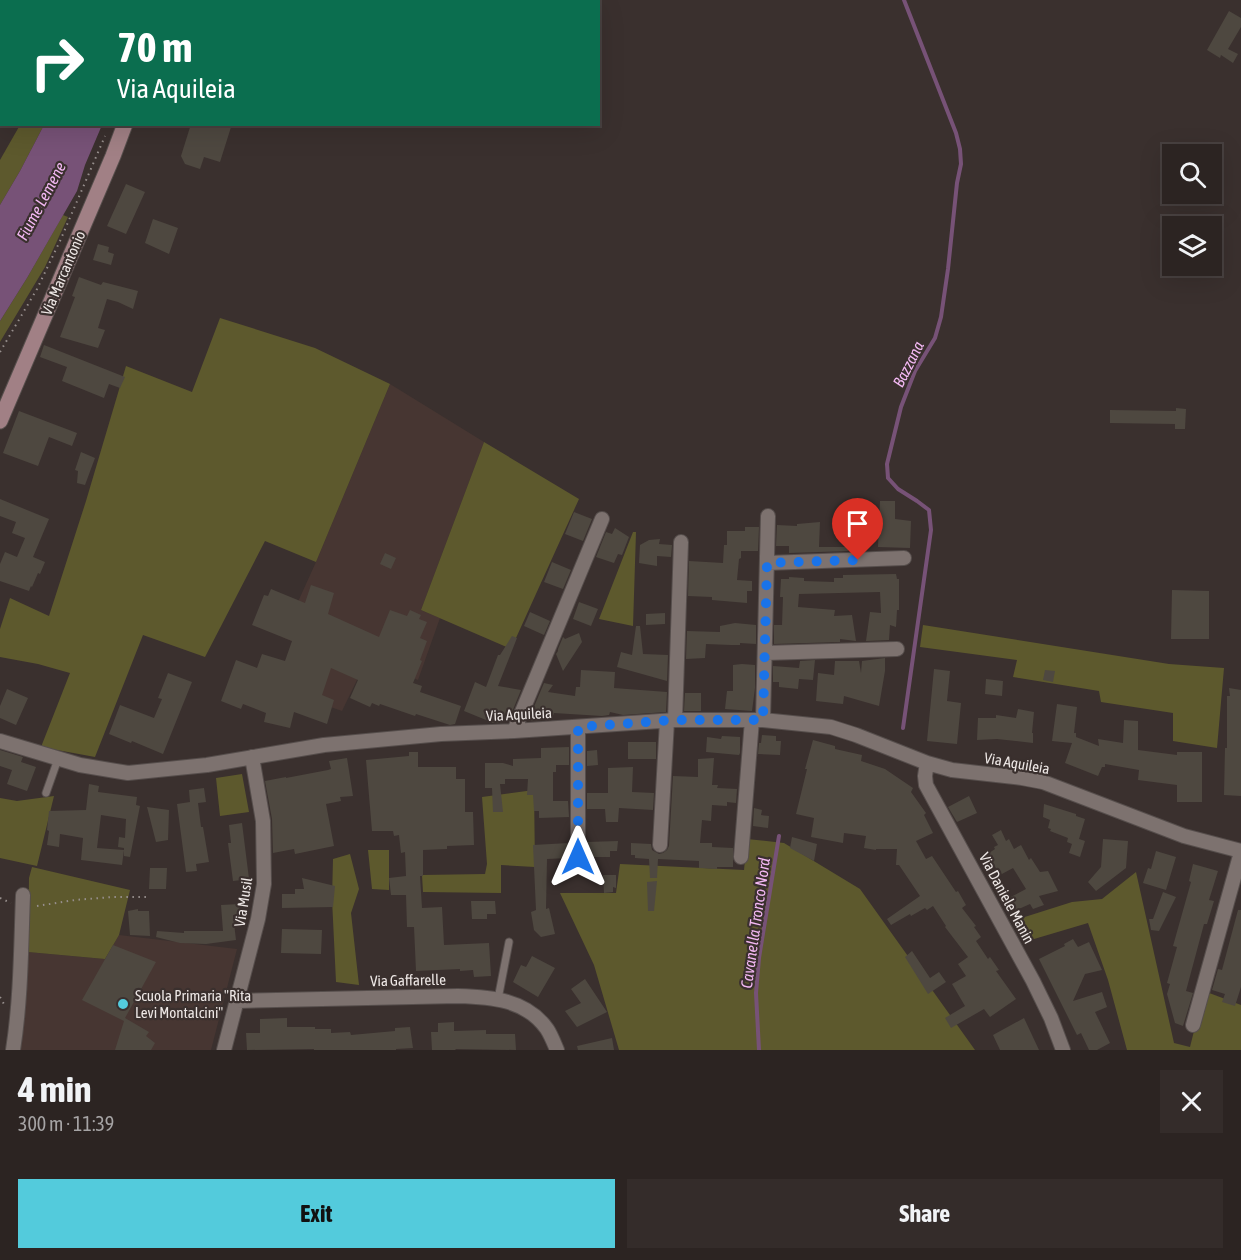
<!DOCTYPE html>
<meta charset="utf-8">
<style>
body{margin:0;font-family:"Asap Condensed",sans-serif;background:#342c2a;color:#f1f3f6;height:100vh;display:flex;flex-direction:column;font-size:22px;white-space:nowrap}
*{box-sizing:border-box;margin:0}
p{font-size:20px;color:#a6a4a5}
.icon{flex:none;width:33px;height:33px;fill:none;stroke:currentColor;stroke-width:2;stroke-linecap:round;stroke-linejoin:round}
.map{position:relative;height:1050px;overflow:hidden}
.drawer{display:flex;flex-direction:column;background:#2c2422;flex:1}
.drawer>*{flex:none}
.hud{position:absolute;left:0px;top:0px;width:600px;height:126px;box-shadow:0 6px 24px #0002,0 0 0 2px #484140;background:#0b6e4f;color:#fff;overflow:hidden}
.buttons{position:absolute;left:1162px;top:144px;display:grid;gap:12px}
.buttons a{display:grid;place-items:center;width:60px;height:60px;border-radius:0px;background:#2c2422;box-shadow:0 6px 24px #0002,0 0 0 2px #484140;font-size:30px}
.pin{position:absolute;display:grid;place-items:center;width:51px;height:51px;color:#fff;margin:-62px -26px;border-radius:50% 50% 50% 0;rotate:-45deg;box-shadow:0 0 6px #0007}
.pin .icon{rotate:45deg}
.me{position:absolute;width:66px;margin:-33px;rotate:0deg;stroke-linejoin:round;filter:drop-shadow(0 0 4px #0008)}
.turn{display:flex;align-items:center;gap:21px;height:126px;padding:0 18px;font-size:27px}
.turn .icon{width:78px;height:78px;stroke-width:2.5}
.turn b{display:block;font-size:42px;line-height:51px}
.round{display:grid;place-items:center;flex:none;width:63px;height:63px;border-radius:0px;background:#342c2a}
.summary{display:flex;align-items:center;justify-content:space-between;height:102px;padding:0 18px}
h1{font-size:36px;font-weight:700;line-height:45px}
.action{display:flex;gap:12px;margin-top:auto;padding:12px 18px}
.action a{flex:1;height:69px;border-radius:0px;background:#53cbdc;color:#111;font-size:24px;font-weight:700;line-height:69px;text-align:center}
.action a+a{background:#342c2a;color:#f1f3f6}
.map>svg:first-child{display:block}
</style>
<div class="map">
<svg width="1241" height="1050" viewBox="0 0 1241 1050">
<rect width="100%" height="100%" fill="#3a302e"/>
<!-- built -->
<path fill="#473632" d="M390,384L484,442L421,610L440,618L418,680L368,657L342,711L308,699L325,655L282,637L316,562Z
M119,935L237,949L211,1050H20L28,952L105,959Z"/>
<!-- green -->
<path fill="#5d592d" d="M20,125H44L20,171L0,205V160Z
M63,215L68,217L45,267L0,342V321L27,278Z
M220,318L315,348L390,384L316,562L265,541L205,657L143,635L95,757L41,747L70,673L38,664L0,657V629L10,598L49,616L86,501L126,366L192,392Z
M484,442L579,499L511,649L421,610Z
M633,532H636L633,626L599,619Z
M923,625L1169,664L1224,668L1217,748L1173,741V713L1101,702L1099,691L1013,677L1017,660L920,647Z
M242,774L249,812L220,816L216,778Z
M534,790L535,867L501,865V893L423,892L422,875L485,874L487,864L482,797Z
M54,796L37,866L0,858V798L17,801Z
M747,839L784,843L860,889L975,1050H619L594,965L560,893H616L620,864L744,870Z
M368,850H389V890L372,889Z
M350,854L359,889L351,913L359,985L336,982L332,899L333,859Z
M32,867L130,890L119,935L105,959L28,952L29,878Z
M1136,872L1174,1043L1190,1047L1204,991L1241,1005V1050H1127L1108,980L1088,923L1024,942L1012,921L1072,902L1102,899Z"/>
<!-- water -->
<path fill="#775277" d="M44,125H102L85,165L77,191L27,278L0,321V205L20,171Z"/>
<g fill="none" stroke-linecap="round" stroke-linejoin="round">
<!-- stream -->
<path stroke="#775277" stroke-width="4" d="M903,728L931,530L929,510L917,501L898,489L888,478L887,464L901,407L915,371L935,338L941,317L948,269L957,183L961,164L960,149L956,133L904,0
M759,1050L756,993L759,958L779,836"/>
</g>
<!-- building -->
<path fill="#4e4840" d="M1229,11L1241,18V27L1228,49L1238,54L1233,63L1221,55L1220,58L1207,50Z
M191,124H232L220,162L204,157L200,169L185,164L181,156Z
M126,184L145,192L126,234L107,226Z
M153,219L178,228L169,254L145,243Z
M98,244L109,247L108,252L114,254L111,265L93,260Z
M79,277L101,285L103,282L138,291L133,309L118,302L107,299L98,328L105,330L98,348L60,337L75,297L72,296Z
M44,345L125,377L120,388L109,384L104,398L62,381L67,367L40,357Z
M1176,408L1186,409L1185,429H1175V424L1110,423V410L1176,411Z
M19,411L77,433L72,446L49,437L38,466L3,453Z
M81,452L95,458L85,485L77,483L78,471L75,470Z
M0,499L49,519L33,557L45,562L40,574L38,573L32,587L31,586L29,591L0,581V564L5,552L17,557L25,538L12,533L16,522L0,516Z
M880,501H895V519L911,521L910,548L878,547Z
M574,512L592,519L583,541L565,534Z
M820,522L819,547H848V551L789,553V546H776L777,525L797,526V524Z
M745,527H759L758,551H741V558L739,559L737,580L752,581V591H747V603L712,600V597L688,596L689,561L723,563L724,545H727V531H745Z
M615,528L629,537L622,555L618,554L614,563L596,557L606,532L612,534Z
M660,539L659,544L672,545L671,557L657,556V566L639,563L640,545L649,540Z
M385,553L396,558L391,569L380,564Z
M552,562L571,570L563,589L544,582Z
M896,574L897,579H899V610H897L896,627L890,625L889,640L866,641L870,612L881,613L880,592L799,594L798,607L835,610L834,616L852,615L856,641L840,639V642L774,644V625H782L783,597H780L781,579H789V577L804,578V581L834,582V578H843V575Z
M311,585L334,593L328,614L379,637L390,610L407,616L410,610L421,615L419,619L427,622L420,638L427,641L420,660L422,661L413,683L422,686L420,692L461,706L455,724L450,725L416,714L415,716L380,704L379,706L372,703L370,707L350,698L358,680L331,668L322,695L334,700L327,724L294,712L290,728L264,722L266,713L243,704L241,709L221,701L236,660L257,668L262,654L285,661L292,641L252,625L264,595L268,596L271,589L305,603Z
M1172,590L1209,591V639H1171Z
M579,602L598,609L591,626L573,619Z
M530,612L550,621L544,635L524,626Z
M665,613V624L646,625V614Z
M735,623L756,625V644L740,643V645H731L706,644L705,658L686,659L687,631L720,632V626Z
M636,626H640L643,654L668,655L667,681L617,667L621,652L632,655Z
M579,633L582,642L563,671L556,654L558,651V649L563,637L565,639Z
M512,636L517,638L498,686L521,690L508,722L491,723V722L464,711L475,682L486,687L498,655H500Z
M885,658V671L879,706L844,696L843,704L816,701L818,673L834,675L835,661H859L861,673L862,661Z
M815,660L813,680L799,679L798,689L779,687V682H773V666L799,668L800,661Z
M742,664L755,665V688L752,711L725,709L727,691H733V665Z
M934,669L950,671L947,701L961,703L957,744L927,741Z
M581,670L615,672L614,688L667,692L666,712L623,715L610,712L609,715L602,716L554,713L552,719L543,716L542,720L528,721L544,683L553,685L548,692L575,696L576,687H580Z
M1045,670L1055,671L1053,682L1043,680Z
M168,673L192,682L163,754L132,741L131,743L109,734L120,705L154,718L162,699L158,698Z
M986,679L1003,681L1002,696L985,694Z
M1229,688L1241,690V796L1224,795L1225,748H1227V696H1230Z
M7,689L28,698L16,725L0,718V706Z
M685,693H701V711H684Z
M1057,704L1077,707L1074,733H1076V737L1099,746L1098,739L1123,743L1124,720L1138,721V750L1177,755V752H1202V802H1177V785L1138,780L1139,770L1105,764V767H1102L1098,776L1065,763L1072,743L1052,741Z
M1018,709L1034,712L1032,733H1033V743L997,739L977,740L978,718H996V715L1016,718Z
M762,735L776,736V741H781L780,755L758,754L759,743H761Z
M722,736L740,737V753L739,755L706,752L707,737L721,739Z
M813,740L835,746V749L862,755L861,761L885,769L913,788L911,792L926,813L924,815L933,833L916,841L926,859L932,856L956,892L958,891L966,905L962,908L976,926L974,927L981,937L976,941L988,959L990,957L999,970L996,971L1016,999L990,1017L984,1009L951,1028L945,1018L965,1006L952,984L966,976L958,964L968,957L945,927L946,926L933,906L927,910L925,908L911,916L910,914L891,925L887,919L920,896L899,865H896L897,849H876V850L864,848L866,836L844,833L843,843L811,837L814,818L796,814L807,769H805Z
M628,742H656V759H628Z
M569,747V765H556V772H553V801H568L569,817L539,818V811H534L533,795H527L528,779H505V784H500L503,812H493L492,788H485V763H503L513,766V759L541,758V748Z
M0,750L23,757L21,762L36,767L27,791L7,784L12,770L0,766Z
M597,750L598,765L587,766V751Z
M409,752H418V767H456V779H465V812H473L474,845L447,846V849L423,850V876H420L422,908L442,907L444,945L489,943L491,976L474,977L473,970L460,971V969L416,971L414,927H407L406,895H391L389,878L406,876L405,852L401,853L399,835L394,836L393,831H372L366,760L409,756Z
M347,758L353,796L340,797L341,801L326,804L334,846L295,854L294,849L273,853L272,819L265,781L286,777V778L328,770L331,769L329,761Z
M714,758L712,785H718L717,788L737,789L736,803L727,802V806L712,805L711,821L702,820L700,843H712V847L733,848V867H717V869L699,868V861L658,859L657,878H650L649,859L635,858V855H631V843L651,844L652,850L659,854L663,853L667,850L669,846L673,776L698,777V759Z
M633,767L632,792L654,793L653,810L619,808L618,822H606L605,809H587V793H608V768Z
M89,784L99,786L98,792L137,797L136,805L140,806L130,857L124,856V848L118,847L119,837L125,838L126,819L101,815L97,848L124,850L122,865L81,860L83,838L60,834L59,847L47,845L49,831L47,830L49,811L86,810Z
M204,788L206,802L198,803L201,827H203L209,862L196,864L197,871L186,872L177,804L190,802L189,790Z
M969,796L977,813L957,822L948,807Z
M1044,804L1076,814V816L1085,819L1079,839L1085,841L1080,857L1069,853L1072,844L1067,842L1068,838L1050,831L1051,829L1048,828L1050,820L1043,817Z
M147,807L169,810L168,840L156,842Z
M754,808L762,810L761,815L769,816L768,828L753,826Z
M242,823L249,879L233,881L228,843H231L229,825Z
M1001,830L1006,841L1009,839L1014,849L1021,845L1029,860L1031,858L1040,872L1048,871L1058,891L1039,896L1044,905L1033,909L1030,904L1012,912L1005,900L1026,889L1013,868L1000,875L993,863H992L986,855L995,849L994,847L998,845L992,835Z
M792,837L817,844L814,861L790,848Z
M1103,839L1128,841L1126,868L1096,891L1088,882L1101,867Z
M618,841L617,851H610V857H587V842Z
M569,843V858L547,859L546,909L549,908L555,934L541,937L534,930L531,912L536,910L533,845Z
M1156,851L1176,857L1166,890L1143,883L1148,868L1151,869Z
M1193,864L1218,871L1209,900L1214,901L1207,924H1204L1186,991L1193,993L1183,1026L1175,1023L1167,994L1170,984L1167,983L1177,947L1173,946L1191,882L1189,881Z
M150,868H167L166,889H149Z
M603,875H616V888L613,887V892L604,893Z
M302,878L335,886L333,907L282,908V894H295V889H304Z
M657,881L654,911H648L647,882Z
M1163,892L1176,897L1159,931L1151,930L1149,919H1153Z
M471,901H495L496,914H487V919H472Z
M240,904L241,914L233,915L236,940L206,944L180,943L156,937L157,931L184,933V931H223L221,905Z
M138,909V911H149L150,936L130,935L128,911Z
M1238,910H1241V987L1235,1006L1222,1002L1225,994L1212,990L1218,969L1222,970Z
M282,929L322,930L321,954L281,953Z
M1073,939L1078,947L1089,942L1102,970L1085,974L1073,1001L1102,992L1107,1007L1095,1012L1110,1043L1097,1050H1089L1081,1033L1077,1035L1039,959L1065,946L1064,944Z
M113,945L156,962L125,1018L149,1032L146,1036L155,1043L151,1050H115L124,1021L82,1000Z
M912,951L930,978L939,972L946,982L928,994L905,957Z
M532,956L555,968L538,997L513,982L521,965L526,967Z
M585,979L607,1012L577,1027L565,1011L581,1003L571,989Z
M287,1018V1027H315V1029H331V1033L350,1032L351,1035L395,1031V1028L410,1027L413,1048L396,1049V1050H314V1049L247,1050L246,1033H260V1019Z
M1024,1018L1039,1050H1000L993,1035Z
M454,1022V1031L486,1030V1034H515L516,1050L455,1049L456,1050H432L431,1032H438V1023Z
M612,1038L614,1050H578L577,1046Z"/>
<g fill="none" stroke-linecap="round" stroke-linejoin="round">
<defs>
<path id="service" d="M46,793L58,759
M498,999L509,942"/>
<path id="minor" d="M37,2V0
M0,87L2,84
M767,563L904,558
M765,653L897,649
M675,720L681,542
M763,720L768,516
M514,731L602,519
M0,741L80,765L128,773L207,765L324,745L441,734L514,731L675,720H763L831,727L856,735L927,763L952,770L1022,778L1043,782L1184,836L1241,851
M927,763L925,776L926,785L1033,981L1051,1018L1063,1050
M660,845L667,721
M578,857V727
M741,857L752,720
M237,1001L458,996C490,997 526,999 547,1029C551,1035 554,1043 557,1050
M1193,1025L1241,852
M13,1050C21,999 21,947 23,895
M224,1050L258,919L264,884L263,821L252,757"/>
<path id="secondary" d="M161,2L162,0
M0,421L113,156L125,124"/>
</defs>
<!-- service casing -->
<use href="#service" stroke="#564e4c" stroke-width="9"/>
<!-- minor casing -->
<use href="#minor" stroke="#564e4c" stroke-width="16"/>
<!-- secondary casing -->
<use href="#secondary" stroke="#564e4c" stroke-width="17"/>
<!-- path -->
<path stroke="#978f8d" stroke-width="2" stroke-dasharray="1.5 4.5" stroke-linecap="butt" d="M145,2V0
M0,352L37,289L60,241L105,136
M0,898L11,903
M37,906L75,900L112,897H150
M0,997L5,1006"/>
<!-- service -->
<use href="#service" stroke="#7d726f" stroke-width="7"/>
<!-- minor -->
<use href="#minor" stroke="#7d726f" stroke-width="14"/>
<!-- secondary -->
<use href="#secondary" stroke="#a18085" stroke-width="15"/>
</g>
<g fill="none" stroke-linecap="round" stroke-linejoin="round">
<!-- route -->
<path stroke="#1a73e8" stroke-width="10" stroke-dasharray="0 18" d="M578,857V727L675,720H763L767,563L858,560"/>
</g>
<!-- markers -->
<circle fill="#53cbdc" stroke="#3a302e" stroke-width="2" cx="123" cy="1004" r="6"/>
<g text-anchor="middle" dominant-baseline="central" stroke-width="4.5" stroke-linejoin="round" paint-order="stroke">
<!-- street labels -->
<g font-size="15" fill="#ede7e5" stroke="#3a302e">
<text transform="translate(63 273) rotate(-67)">Via Marcantonio</text>
<text transform="translate(519 714) rotate(-3)">Via Aquileia</text>
<text transform="translate(1017 763) rotate(10)">Via Aquileia</text>
<text transform="translate(1007 898) rotate(62)">Via Daniele Manin</text>
<text transform="translate(243 902) rotate(-81)">Via Musil</text>
<text transform="translate(408 980) rotate(-1)">Via Gaffarelle</text>
</g>
<!-- poi labels -->
<g font-size="15" fill="#ede7e5" stroke="#3a302e" text-anchor="start">
<text x="135" y="995">Scuola Primaria "Rita<tspan x="135" dy="17">Levi Montalcini"</tspan></text>
</g>
<!-- water labels -->
<g font-size="16" font-style="italic" fill="#f3b8f3" stroke="#3a302e">
<text transform="translate(41 201) rotate(-62)">Fiume Lemene</text>
<text transform="translate(908 364) rotate(-63)">Bazzana</text>
<text transform="translate(755 923) rotate(-82)">Cavanella Tronco Nord</text>
</g>
</g>
</svg>
<div class="buttons">
<a><svg class="icon" aria-label="search" viewBox="0 0 24 24"><circle cx="10" cy="10" r="6"/><path d="M15 15l6 6"/></svg></a>
<a><svg class="icon" aria-label="layers" viewBox="0 0 24 24"><path d="M12 4l9 5-9 5-9-5zM3 14l9 5 9-5"/></svg></a>
</div>
<div class="pin" style="left:858px;top:560px;background:#d93025"><svg class="icon" aria-label="arrive" viewBox="0 0 24 24"><path d="M6 21V4h12l-3 4 3 4H6"/></svg></div>
<svg class="me" style="left:578px;top:857px" viewBox="-20 -20 40 40"><path d="M0-17L14 15 0 8-14 15z" fill="#1a73e8" stroke="#fff" stroke-width="4"/></svg>
<div class="hud">
<div class="turn"><svg class="icon" aria-label="right" viewBox="0 0 24 24"><path d="M7 20v-9h11M14 6l5 5-5 5"/></svg><div><b>70 m</b>Via Aquileia</div></div>
</div>
</div>
<section class="drawer">
<div class="summary"><div><h1>4 min</h1><p>300 m · 11:39</p></div><a class="round"><svg class="icon" aria-label="close" viewBox="0 0 24 24"><path d="M6 6l12 12M18 6L6 18"/></svg></a></div>
<div class="action"><a>Exit</a><a>Share</a></div>
</section>
